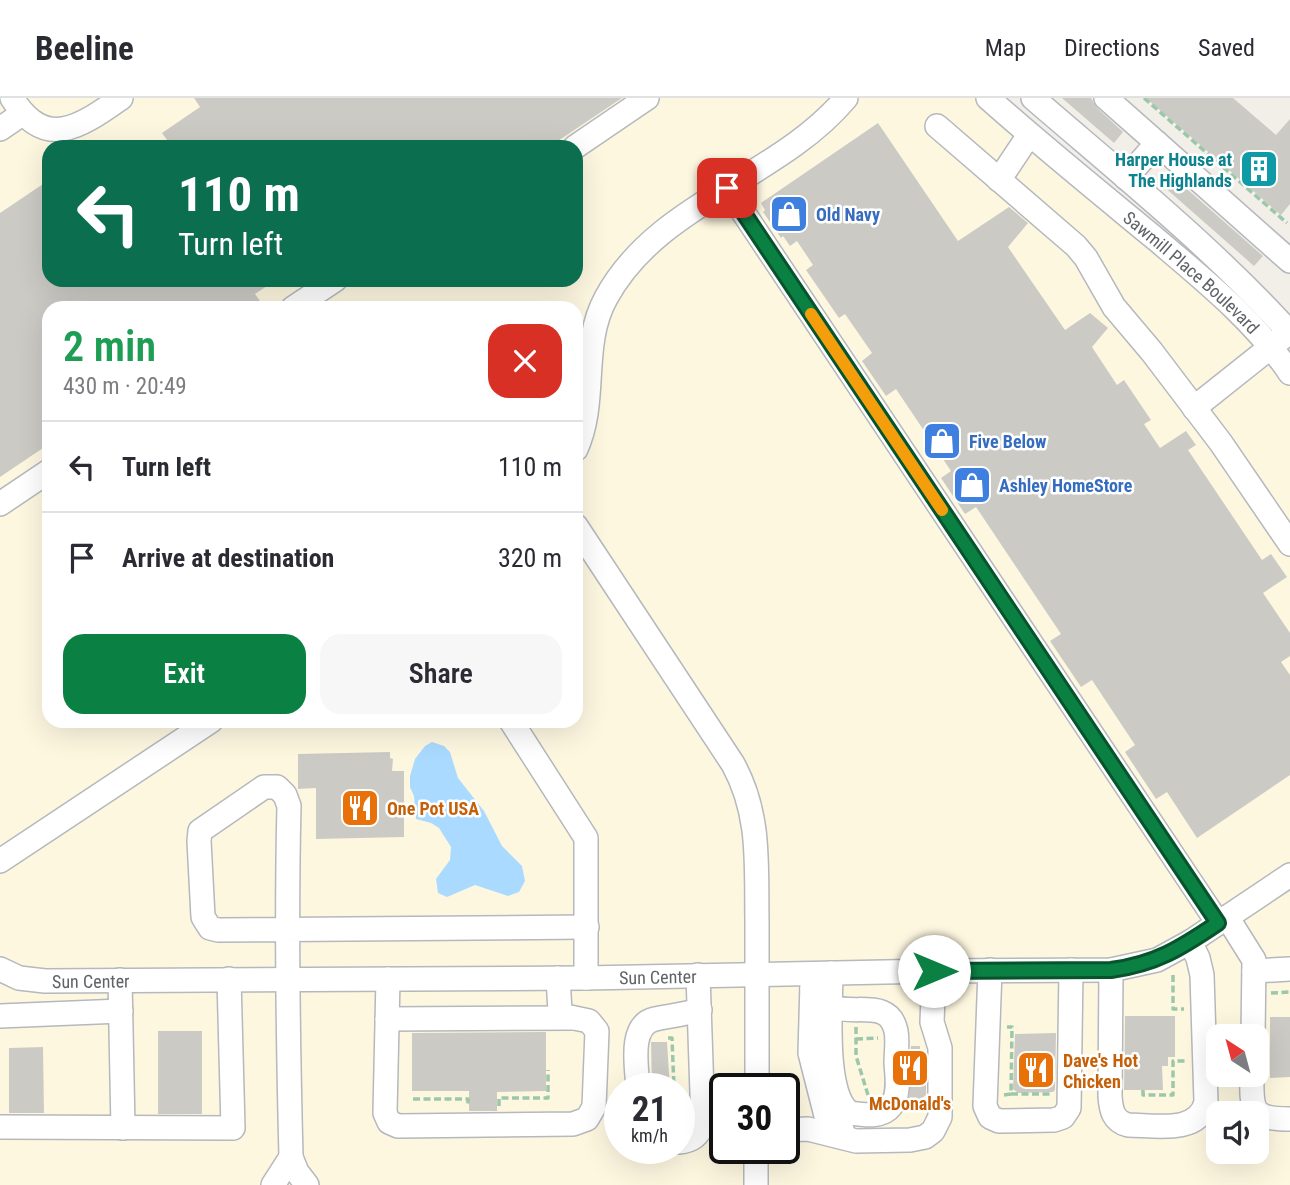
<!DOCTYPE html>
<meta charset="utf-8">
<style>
body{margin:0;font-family:"Roboto Condensed",sans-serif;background:#f7f7f7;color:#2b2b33;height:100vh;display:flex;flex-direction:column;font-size:26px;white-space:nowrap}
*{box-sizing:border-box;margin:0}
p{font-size:23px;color:#7c7c81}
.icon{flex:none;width:38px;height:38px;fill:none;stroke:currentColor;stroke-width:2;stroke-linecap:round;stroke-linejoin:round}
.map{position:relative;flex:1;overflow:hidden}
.details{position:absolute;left:42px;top:203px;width:541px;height:427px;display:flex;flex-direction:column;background:#fff;border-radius:21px;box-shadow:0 7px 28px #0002}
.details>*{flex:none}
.guide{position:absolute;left:42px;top:42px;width:541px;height:147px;border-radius:21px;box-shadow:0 7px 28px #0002;background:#0b6e4f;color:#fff;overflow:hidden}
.needle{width:46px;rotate:324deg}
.controls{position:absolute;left:1206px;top:926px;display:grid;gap:14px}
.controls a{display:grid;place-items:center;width:63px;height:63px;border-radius:14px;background:#fff;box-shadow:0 7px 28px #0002;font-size:35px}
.speed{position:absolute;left:604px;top:975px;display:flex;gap:14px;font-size:35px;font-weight:700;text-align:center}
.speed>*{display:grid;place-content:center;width:91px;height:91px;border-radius:50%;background:#fff;box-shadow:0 7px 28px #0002;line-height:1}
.speed small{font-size:18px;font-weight:400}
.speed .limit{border:4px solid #111;border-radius:10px;background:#fff;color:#111}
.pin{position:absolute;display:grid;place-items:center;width:60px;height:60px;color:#fff;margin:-30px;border-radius:14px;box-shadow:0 4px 10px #0006}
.me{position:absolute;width:77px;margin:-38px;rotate:90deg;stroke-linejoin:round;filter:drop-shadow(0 0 5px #0008)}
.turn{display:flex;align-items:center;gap:24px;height:147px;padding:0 21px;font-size:32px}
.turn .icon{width:91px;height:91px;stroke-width:2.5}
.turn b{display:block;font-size:49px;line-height:60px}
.round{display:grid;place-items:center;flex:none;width:74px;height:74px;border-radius:21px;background:#f7f7f7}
.headline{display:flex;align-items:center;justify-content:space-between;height:119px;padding:0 21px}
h1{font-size:42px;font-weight:600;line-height:52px;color:#1e9e55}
.button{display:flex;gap:14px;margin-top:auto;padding:14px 21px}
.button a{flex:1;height:80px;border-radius:21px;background:#0b8043;color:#fff;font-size:28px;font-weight:600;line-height:80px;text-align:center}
.button a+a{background:#f7f7f7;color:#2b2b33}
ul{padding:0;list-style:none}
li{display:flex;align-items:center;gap:21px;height:91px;padding:0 21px;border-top:2px solid #e1e1e2}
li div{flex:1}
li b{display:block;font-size:26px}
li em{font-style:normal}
header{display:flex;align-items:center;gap:42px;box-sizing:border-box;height:98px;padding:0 35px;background:#fff;border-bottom:2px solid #e1e1e2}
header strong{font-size:33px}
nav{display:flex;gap:38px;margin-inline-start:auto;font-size:24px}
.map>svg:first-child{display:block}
</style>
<header>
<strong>Beeline</strong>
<nav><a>Map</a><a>Directions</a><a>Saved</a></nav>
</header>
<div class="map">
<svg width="1290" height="1087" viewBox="0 0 1290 1087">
<rect width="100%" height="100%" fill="#f1efe8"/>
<!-- commercial -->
<path fill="#fef7e0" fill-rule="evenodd" d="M0,0H988L1290,275V1087H0ZM49,49H576V182H49ZM49,210H576V623H49ZM1218,938H1256V976H1218ZM620,990H679V1050H620ZM724,990H784V1050H724ZM1218,1015H1256V1054H1218Z"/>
<!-- water -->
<path fill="#aadaff" d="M432,644L444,648L450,654L458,680L484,713L502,748L522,768L525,783L519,794L508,798L475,787L447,799L438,795L436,781L450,762L451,749L439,730L431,725L416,721L414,698L410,689V678L415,661L425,648Z"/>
<!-- building -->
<path fill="#cccac5" d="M194,0H622L549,49H172L162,35L200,9Z
M1062,0H1091L1097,10L1123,34L1114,45Z
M1146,0H1233L1276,37L1290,21V106L1281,117Z
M878,25L958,143L1009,109L1028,125L1008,149L1065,232L1090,215L1108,230L1092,249L1117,287L1124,282L1151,322L1144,326L1160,350L1186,333L1196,347L1188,352L1262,462L1271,456L1287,479L1263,495L1290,535V558L1281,564L1290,577V677L1197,740L1167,694L1156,701L1125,654L1135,647L1092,582L1081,589L1050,543L1061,536L976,409L965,416L941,380L951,373L896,291L886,298L862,263L872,255L845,216L839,220L806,172L813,167L797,143L790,148L783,138L781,140L763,114L765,112L761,105Z
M1171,77L1263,158L1254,168L1162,87Z
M49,82V182H276L255,196L265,210H49V346L0,379V115Z
M390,654V660L393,661L392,673H404V739L316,741V690L298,691V656Z
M1125,918H1175V959H1168V968H1162L1163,992H1124Z
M1270,919H1290V979L1270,980Z
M158,933H202V1016H158Z
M546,934V993L497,994V1013H469V993H412V935Z
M1056,935L1055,992L1053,994L1018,995L1013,991L1015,936Z
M651,944H667L670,990H652Z
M911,948H920L919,979H926V997L921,1001L909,1002Z
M43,949L44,1015H9V950Z"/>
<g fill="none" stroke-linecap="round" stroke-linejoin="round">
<defs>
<g id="minor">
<path d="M12,0C46,54 81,28 121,0"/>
<path id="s1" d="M988,0C1043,49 1100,95 1157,142C1204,182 1255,223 1290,275"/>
<path d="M1033,0C1121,76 1212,149 1290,235"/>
<path d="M1106,0L1157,45L1126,80"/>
<path d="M937,28L1076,148L1086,160L1114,209L1152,254L1221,345L1290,446"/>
<path d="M0,31L22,16"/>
<path d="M1157,45L1290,163"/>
<path d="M575,49L647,0"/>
<path d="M999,82L1029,37"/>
<path d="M727,90L1218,825"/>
<path d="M293,210L335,182"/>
<path d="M1194,310L1282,240"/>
<path d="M576,351C598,302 580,247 606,200C657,105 779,80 846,0"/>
<path d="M0,406L49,373"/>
<path d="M576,428L733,666C761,717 756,767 757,823C757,879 757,935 757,990"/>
<path d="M511,623L586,740V880"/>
<path d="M0,763L211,623"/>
<path d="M1227,819L1254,862L1253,938"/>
<path id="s2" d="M0,871L19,880L45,883L586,880L934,873L1111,872L1157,862L1190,844L1290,777"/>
<path d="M990,872L985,1008L990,1019L999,1023L1054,1022L1063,1019L1069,1010L1071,872"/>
<path d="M1111,872L1110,998C1111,1012 1113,1023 1128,1027C1153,1027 1199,1037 1206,1004L1202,877L1198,860L1190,844"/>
<path d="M1254,873L1290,871"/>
<path d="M388,881L385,1015L389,1024L398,1028L573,1026L587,1021L594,1009L597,933L589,923L565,918L560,913L558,880"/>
<path d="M120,882L123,1030"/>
<path d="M812,885L810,955L826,1018L831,1026L842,1031"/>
<path d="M812,891C832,933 887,890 896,933C898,943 896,955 896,965C897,978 900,997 891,1008C882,1020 864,1017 850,1015C823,996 831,906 831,875"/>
<path d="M0,918L121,913"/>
<path d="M387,921L573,920"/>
<path d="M1252,976C1251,1013 1252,1021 1290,1021"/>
<path d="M638,990C637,970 628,927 655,921C670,918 685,916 700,912"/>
<path d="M0,1029L233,1030L229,881"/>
<path d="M784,1032L808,1031L856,1043L910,1042L925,1039L933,1033L940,1019V950L932,924L934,873"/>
<path d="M679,1044C692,1043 699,1038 703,1025L698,877"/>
<path d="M273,1087L291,1059"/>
<path d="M307,1087L297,1074L291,1059C288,942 286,825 289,708L285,697L277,689H264L200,733L199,743L203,819L210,830L218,832C341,831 464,830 587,829"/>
<path d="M756,1087V1050"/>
</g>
</defs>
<!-- minor casing -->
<use href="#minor" stroke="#b5b8bc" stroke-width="26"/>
<!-- path -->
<path stroke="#9cc7a9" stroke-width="3.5" stroke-dasharray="7 3.5" stroke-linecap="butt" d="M1144,0L1287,125
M1173,877V911H1184
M1271,895L1290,894
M856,929V958L868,997
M668,940H672L674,990
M856,941L878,940
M1143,992V997H1173V963H1187
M1011,996H1051
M1004,997L1011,996L1012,929H1007
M413,1001H468V1008
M499,1008V1000H548V972"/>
<!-- minor -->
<use href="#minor" stroke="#fff" stroke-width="23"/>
</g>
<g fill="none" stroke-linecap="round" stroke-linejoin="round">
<defs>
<path id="route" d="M727,90L1218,825C1181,850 1156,866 1111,872L934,873"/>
</defs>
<!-- route casing -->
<use href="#route" stroke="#07532c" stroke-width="18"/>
<!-- route -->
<use href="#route" stroke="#0b8043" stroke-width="12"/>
<!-- slow -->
<path stroke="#f59e0b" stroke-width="12" d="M811,216L942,412"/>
</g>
<!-- icons -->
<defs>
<symbol id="building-square" viewBox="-11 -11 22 22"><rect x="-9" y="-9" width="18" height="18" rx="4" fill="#0f9aa8" stroke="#fff"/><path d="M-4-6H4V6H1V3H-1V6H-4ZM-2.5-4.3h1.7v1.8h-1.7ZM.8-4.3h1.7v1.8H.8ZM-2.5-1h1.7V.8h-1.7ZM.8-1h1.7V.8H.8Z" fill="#fff"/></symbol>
<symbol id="shop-square" viewBox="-11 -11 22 22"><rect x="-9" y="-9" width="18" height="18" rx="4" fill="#3f7fe0" stroke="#fff"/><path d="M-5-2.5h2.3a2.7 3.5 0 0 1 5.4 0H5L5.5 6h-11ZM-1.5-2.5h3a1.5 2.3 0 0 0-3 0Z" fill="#fff"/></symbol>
<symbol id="restaurant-square" viewBox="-11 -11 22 22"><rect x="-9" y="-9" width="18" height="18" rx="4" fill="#e8710a" stroke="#fff"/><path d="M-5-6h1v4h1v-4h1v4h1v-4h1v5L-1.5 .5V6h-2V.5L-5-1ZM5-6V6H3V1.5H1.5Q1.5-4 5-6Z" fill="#fff"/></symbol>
</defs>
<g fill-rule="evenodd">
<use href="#building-square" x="1237" y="49" width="44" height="44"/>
<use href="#shop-square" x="767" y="94" width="44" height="44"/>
<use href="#shop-square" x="920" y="321" width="44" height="44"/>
<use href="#shop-square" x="950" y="365" width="44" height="44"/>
<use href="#restaurant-square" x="338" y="688" width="44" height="44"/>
<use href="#restaurant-square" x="888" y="948" width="44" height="44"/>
<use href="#restaurant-square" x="1014" y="950" width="44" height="44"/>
</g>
<g text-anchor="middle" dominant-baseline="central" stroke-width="5" stroke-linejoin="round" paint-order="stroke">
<!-- culture labels -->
<g font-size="18" font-weight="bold" fill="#0d838f" stroke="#fff" text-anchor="end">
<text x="1232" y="61">Harper House at<tspan x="1232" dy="21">The Highlands</tspan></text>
</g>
<!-- shop labels -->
<g font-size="18" font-weight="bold" fill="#366cbe" stroke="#fff" text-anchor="start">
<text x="816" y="116">Old Navy</text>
<text x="969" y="343">Five Below</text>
<text x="999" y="387">Ashley HomeStore</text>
</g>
<!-- street labels -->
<g font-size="18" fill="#5f6368" stroke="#fff">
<text stroke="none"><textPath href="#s1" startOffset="268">Sawmill Place Boulevard</textPath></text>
<text stroke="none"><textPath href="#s2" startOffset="660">Sun Center</textPath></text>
<text stroke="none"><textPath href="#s2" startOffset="93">Sun Center</textPath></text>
</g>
<!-- food labels -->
<g font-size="18" font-weight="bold" fill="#c56008" stroke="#fff" text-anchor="start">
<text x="387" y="710">One Pot USA</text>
<text x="1063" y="962">Dave's Hot<tspan x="1063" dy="21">Chicken</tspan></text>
<text x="910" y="1005" text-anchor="middle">McDonald's</text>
</g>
</g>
</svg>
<div class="controls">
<a><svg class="needle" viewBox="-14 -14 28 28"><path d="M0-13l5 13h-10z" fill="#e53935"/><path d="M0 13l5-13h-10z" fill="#7c7c81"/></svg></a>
<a><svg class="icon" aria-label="sound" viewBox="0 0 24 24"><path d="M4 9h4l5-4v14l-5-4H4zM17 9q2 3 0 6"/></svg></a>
</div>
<div class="speed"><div>21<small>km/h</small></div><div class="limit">30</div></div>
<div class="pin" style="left:727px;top:90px;background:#d93025"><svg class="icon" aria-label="arrive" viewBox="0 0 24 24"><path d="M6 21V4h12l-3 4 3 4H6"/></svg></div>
<svg class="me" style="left:934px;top:873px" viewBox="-20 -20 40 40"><circle r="19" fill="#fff"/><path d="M0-13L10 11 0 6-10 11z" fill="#0b8043"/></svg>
<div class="guide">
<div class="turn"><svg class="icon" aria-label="left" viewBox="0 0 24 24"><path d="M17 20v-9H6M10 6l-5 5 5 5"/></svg><div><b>110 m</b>Turn left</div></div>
</div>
<section class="details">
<div class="headline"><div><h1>2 min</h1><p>430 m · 20:49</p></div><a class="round" style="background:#d93025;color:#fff"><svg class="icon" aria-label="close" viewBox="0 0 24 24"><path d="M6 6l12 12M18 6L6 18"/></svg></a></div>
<ul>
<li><svg class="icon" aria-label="left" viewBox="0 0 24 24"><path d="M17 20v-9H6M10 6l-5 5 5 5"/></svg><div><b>Turn left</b></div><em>110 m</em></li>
<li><svg class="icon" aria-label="arrive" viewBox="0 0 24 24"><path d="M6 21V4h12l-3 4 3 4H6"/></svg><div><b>Arrive at destination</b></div><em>320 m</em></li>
</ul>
<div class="button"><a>Exit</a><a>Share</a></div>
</section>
</div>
